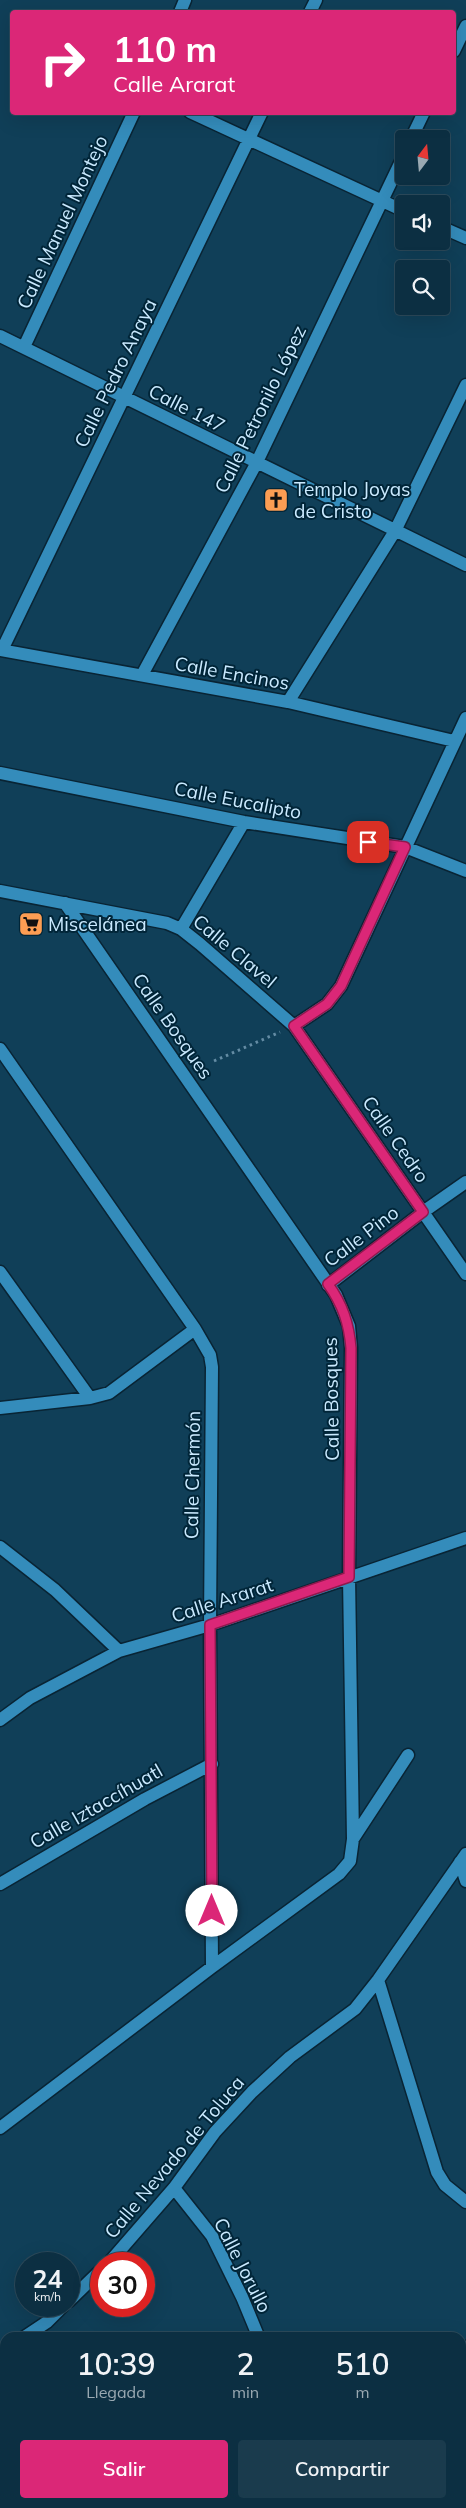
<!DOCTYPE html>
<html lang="es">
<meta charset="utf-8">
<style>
body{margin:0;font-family:Mulish,sans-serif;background:#1a3b4d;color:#f1f3f6;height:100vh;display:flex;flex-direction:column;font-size:19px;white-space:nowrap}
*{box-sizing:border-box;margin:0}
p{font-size:16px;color:#9aa9b2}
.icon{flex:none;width:28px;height:28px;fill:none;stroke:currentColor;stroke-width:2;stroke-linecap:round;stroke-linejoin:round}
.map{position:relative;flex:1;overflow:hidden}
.drawer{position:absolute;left:0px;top:2332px;width:466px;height:176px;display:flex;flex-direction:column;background:#0c2f42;border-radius:15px 15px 0 0;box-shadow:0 5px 20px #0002,0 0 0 1px #2c4a5b}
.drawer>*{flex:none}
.banner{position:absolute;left:10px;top:10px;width:446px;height:105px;border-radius:5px;box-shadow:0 5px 20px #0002,0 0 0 1px #2c4a5b;background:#db2777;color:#fff;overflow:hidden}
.needle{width:32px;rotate:16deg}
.buttons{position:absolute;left:395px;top:130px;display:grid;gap:10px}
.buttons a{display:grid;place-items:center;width:55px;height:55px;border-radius:5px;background:#0c2f42;box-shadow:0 5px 20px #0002,0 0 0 1px #2c4a5b;font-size:25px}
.speed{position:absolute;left:15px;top:2252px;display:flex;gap:10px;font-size:25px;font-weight:700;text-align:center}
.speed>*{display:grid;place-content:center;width:65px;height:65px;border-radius:50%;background:#0c2f42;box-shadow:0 5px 20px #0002,0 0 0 1px #2c4a5b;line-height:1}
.speed small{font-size:12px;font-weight:400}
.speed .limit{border:8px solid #d22;background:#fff;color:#111}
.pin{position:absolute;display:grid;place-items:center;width:42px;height:42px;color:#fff;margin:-21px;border-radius:10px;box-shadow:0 2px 8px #0006}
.me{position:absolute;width:55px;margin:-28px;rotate:0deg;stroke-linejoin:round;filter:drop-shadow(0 0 4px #0008)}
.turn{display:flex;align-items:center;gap:18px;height:105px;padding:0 20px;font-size:22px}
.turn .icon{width:65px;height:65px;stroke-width:2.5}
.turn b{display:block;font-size:35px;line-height:42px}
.eta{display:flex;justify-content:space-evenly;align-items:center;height:85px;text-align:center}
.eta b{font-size:30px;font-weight:600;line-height:35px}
.action{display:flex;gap:10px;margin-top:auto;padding:10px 20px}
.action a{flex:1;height:58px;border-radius:5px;background:#db2777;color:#fff;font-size:20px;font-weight:600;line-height:58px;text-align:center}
.action a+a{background:#1a3b4d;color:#f1f3f6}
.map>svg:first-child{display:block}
</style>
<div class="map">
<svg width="466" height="2508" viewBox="0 0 466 2508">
<rect width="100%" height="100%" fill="#103f58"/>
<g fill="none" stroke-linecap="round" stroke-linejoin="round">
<defs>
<path id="minor" d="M180,12L185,0
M310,12L316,0
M454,51L466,26
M190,112L404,211
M411,139L424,112
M441,227L466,238
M0,336L466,565
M24,347L134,112
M0,650L288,702L454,741
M2,650L262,112
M142,675L256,464L404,155
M288,702L395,531L466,385
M0,773L244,822L405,847L466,871
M0,891L167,923L181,929L200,944L294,1026L466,1274
M181,929L244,822
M294,1026L327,1004L341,986L466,718
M0,1049L195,1329L210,1355L212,1367L210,1625L212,1967
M0,1272L90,1398
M328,1285L423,1212L466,1182
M0,1408L90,1398L109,1393L195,1329
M0,1547L55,1590L119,1651
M0,1720L30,1698L119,1651L210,1625L466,1538
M353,1839L408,1755
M460,1862L466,1881
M0,1884L145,1799L212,1764
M378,1980L437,2172L445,2185L466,2202
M0,2128L212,1967L339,1874L350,1861L353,1839L349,1577L351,1348L349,1326L336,1295L65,903
M174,2188L212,2236L242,2297L259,2338
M108,2264L174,2188L215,2132L252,2092L290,2057L355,2009L378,1980L466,1854
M69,2301L101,2270
M23,2338L47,2322L63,2306
M461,2347H466
M0,2352L5,2349
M0,2409L5,2417
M66,2504L72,2508
M311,2504L312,2508"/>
</defs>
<!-- minor casing -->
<use href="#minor" stroke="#092434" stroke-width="15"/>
<!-- path -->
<path stroke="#648ca4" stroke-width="3" stroke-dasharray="2.5 4" stroke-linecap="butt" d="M214,1061L280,1032"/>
<!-- minor -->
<use href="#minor" stroke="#348cbb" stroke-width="12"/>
</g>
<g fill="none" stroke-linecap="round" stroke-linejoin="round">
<defs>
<path id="route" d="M212,1911L210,1625L349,1577L351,1348C349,1324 343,1305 328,1284L423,1212L294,1026L327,1004L341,986L405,847L368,842"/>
</defs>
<!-- route casing -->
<use href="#route" stroke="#8e194d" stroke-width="12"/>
<!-- route -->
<use href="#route" stroke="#db2777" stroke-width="9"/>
</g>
<!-- icons -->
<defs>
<symbol id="church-square" viewBox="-11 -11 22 22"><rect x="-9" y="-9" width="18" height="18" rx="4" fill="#fc9d53" stroke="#002538"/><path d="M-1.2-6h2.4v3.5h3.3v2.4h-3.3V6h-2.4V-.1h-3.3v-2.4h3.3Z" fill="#111"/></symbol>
<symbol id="supermarket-square" viewBox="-11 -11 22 22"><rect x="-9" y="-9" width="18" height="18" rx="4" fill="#fc9d53" stroke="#002538"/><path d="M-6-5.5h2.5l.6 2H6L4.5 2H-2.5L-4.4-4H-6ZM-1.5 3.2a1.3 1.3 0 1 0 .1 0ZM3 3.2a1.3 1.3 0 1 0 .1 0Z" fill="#111"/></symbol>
</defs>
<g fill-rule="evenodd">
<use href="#church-square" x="262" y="486" width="28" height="28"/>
<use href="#supermarket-square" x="17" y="910" width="28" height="28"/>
</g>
<g text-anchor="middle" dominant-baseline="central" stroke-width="4" stroke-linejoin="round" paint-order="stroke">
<!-- street labels -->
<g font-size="19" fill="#caeaff" stroke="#002538">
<text transform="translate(62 222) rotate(-65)">Calle Manuel Montejo</text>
<text transform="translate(115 373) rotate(-64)">Calle Pedro Anaya</text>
<text transform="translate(187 408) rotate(27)">Calle 147</text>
<text transform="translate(260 409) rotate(-64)">Calle Petronilo López</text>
<text transform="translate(232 673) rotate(10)">Calle Encinos</text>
<text transform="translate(238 800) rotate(11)">Calle Eucalipto</text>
<text transform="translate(235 951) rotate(40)">Calle Clavel</text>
<text transform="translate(173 1026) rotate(55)">Calle Bosques</text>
<text transform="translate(396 1139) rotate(55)">Calle Cedro</text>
<text transform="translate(361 1236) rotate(-37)">Calle Pino</text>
<text transform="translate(331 1399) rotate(-91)">Calle Bosques</text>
<text transform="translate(192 1475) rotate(-89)">Calle Chermón</text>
<text transform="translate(222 1600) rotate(-18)">Calle Ararat</text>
<text transform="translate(96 1806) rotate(-30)">Calle Iztaccíhuatl</text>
<text transform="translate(174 2157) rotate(-50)">Calle Nevado de Toluca</text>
<text transform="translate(243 2265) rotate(63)">Calle Jorullo</text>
</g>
<!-- poi labels -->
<g font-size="19" fill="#caeaff" stroke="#002538" text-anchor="start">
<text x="294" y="489">Templo Joyas<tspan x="294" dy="22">de Cristo</tspan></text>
<text x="48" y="924">Miscelánea</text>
</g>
</g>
</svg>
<div class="buttons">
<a><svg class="needle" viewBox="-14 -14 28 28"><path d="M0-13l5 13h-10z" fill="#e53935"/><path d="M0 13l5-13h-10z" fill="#9aa9b2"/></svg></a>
<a><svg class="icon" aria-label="sound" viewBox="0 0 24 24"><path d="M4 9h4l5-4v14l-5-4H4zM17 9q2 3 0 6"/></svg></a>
<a><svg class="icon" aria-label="search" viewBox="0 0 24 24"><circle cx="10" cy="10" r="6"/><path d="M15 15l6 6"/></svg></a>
</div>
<div class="speed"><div>24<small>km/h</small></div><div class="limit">30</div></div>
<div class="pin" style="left:368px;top:842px;background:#d93025"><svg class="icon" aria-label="arrive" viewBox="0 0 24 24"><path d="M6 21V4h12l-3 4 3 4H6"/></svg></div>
<svg class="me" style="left:212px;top:1911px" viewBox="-20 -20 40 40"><circle r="19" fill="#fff"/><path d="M0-13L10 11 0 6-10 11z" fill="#db2777"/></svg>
<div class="banner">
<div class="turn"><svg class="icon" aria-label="right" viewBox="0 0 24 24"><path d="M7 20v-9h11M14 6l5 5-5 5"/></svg><div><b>110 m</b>Calle Ararat</div></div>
</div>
<section class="drawer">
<div class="eta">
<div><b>10:39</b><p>Llegada</p></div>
<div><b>2</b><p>min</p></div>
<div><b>510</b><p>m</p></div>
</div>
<div class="action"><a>Salir</a><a>Compartir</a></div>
</section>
</div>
